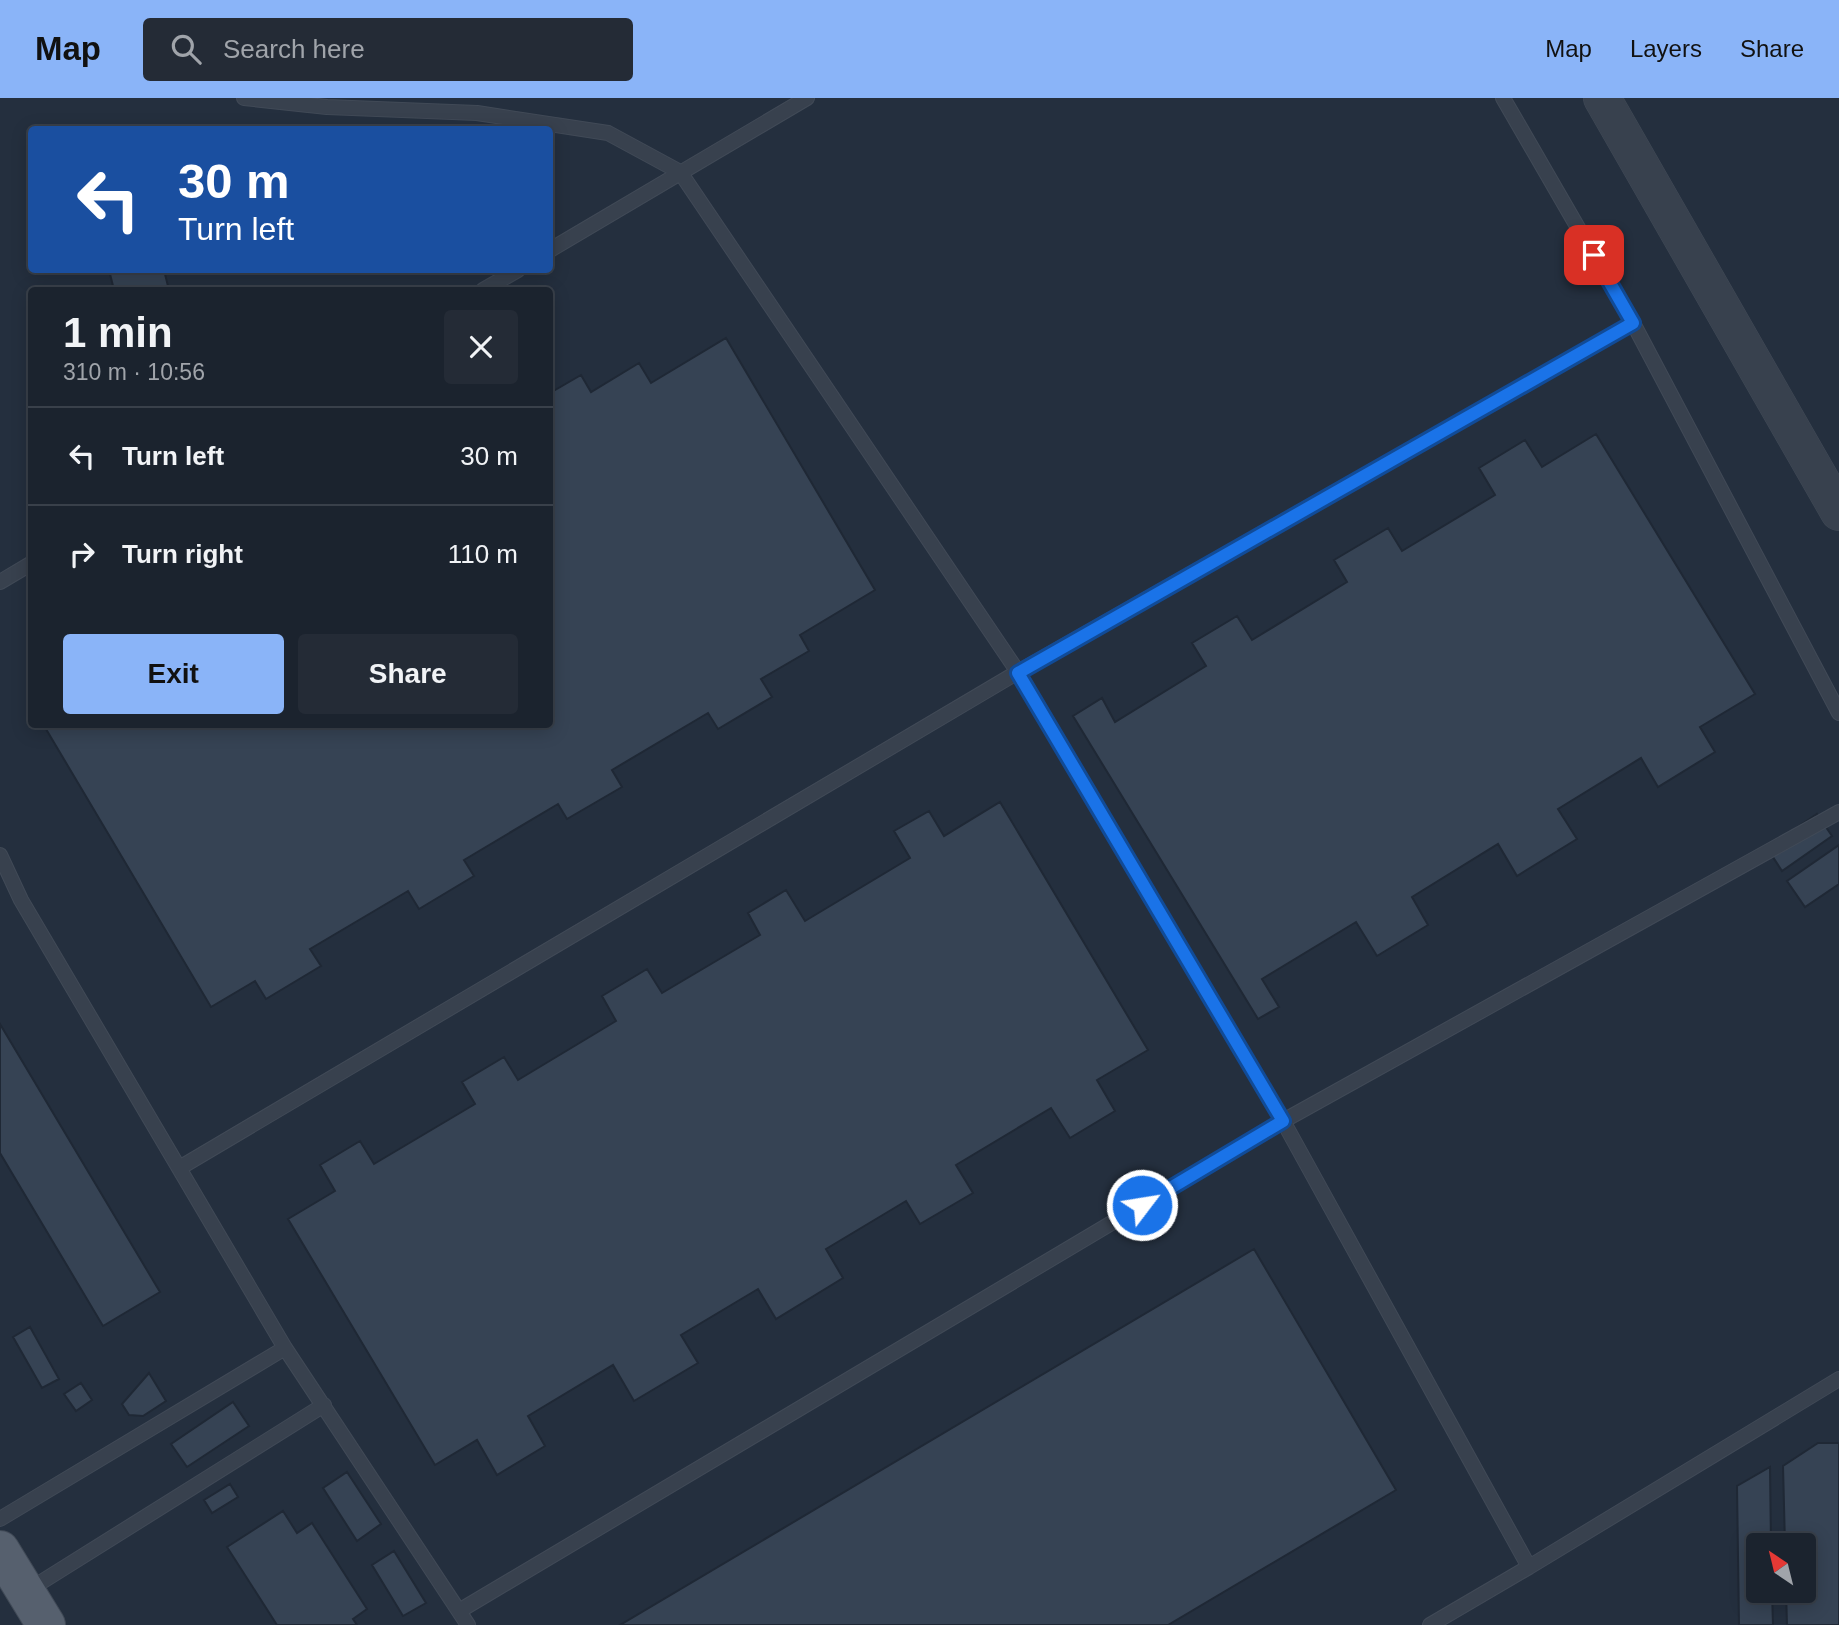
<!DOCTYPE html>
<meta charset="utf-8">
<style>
body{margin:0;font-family:Arial,sans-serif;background:#242b36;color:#f1f3f6;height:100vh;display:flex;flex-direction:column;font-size:26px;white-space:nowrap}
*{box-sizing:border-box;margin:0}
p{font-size:23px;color:#a0a4aa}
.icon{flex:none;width:38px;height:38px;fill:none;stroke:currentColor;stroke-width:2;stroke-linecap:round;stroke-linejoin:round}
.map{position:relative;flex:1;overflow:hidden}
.panel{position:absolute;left:28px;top:189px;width:525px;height:441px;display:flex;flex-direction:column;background:#1b232e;border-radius:7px;box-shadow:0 4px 18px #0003,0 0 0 2px #39404a}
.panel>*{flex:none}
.banner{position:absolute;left:28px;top:28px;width:525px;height:147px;border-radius:7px;box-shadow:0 4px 18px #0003,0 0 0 2px #39404a;background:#1a4fa0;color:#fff;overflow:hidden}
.needle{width:46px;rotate:325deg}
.fabs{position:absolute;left:1746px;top:1435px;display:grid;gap:14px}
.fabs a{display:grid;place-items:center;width:70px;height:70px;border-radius:7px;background:#1b232e;box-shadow:0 4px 18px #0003,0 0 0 2px #39404a;font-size:35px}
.pin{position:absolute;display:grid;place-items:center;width:60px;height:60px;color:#fff;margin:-30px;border-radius:14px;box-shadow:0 4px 10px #0006}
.me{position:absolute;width:77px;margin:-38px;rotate:59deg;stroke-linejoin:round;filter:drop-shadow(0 0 5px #0008)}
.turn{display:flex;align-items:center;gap:24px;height:147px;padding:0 35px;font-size:32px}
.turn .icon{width:91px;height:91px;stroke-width:2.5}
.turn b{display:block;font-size:49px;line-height:60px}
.round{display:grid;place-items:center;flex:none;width:74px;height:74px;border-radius:7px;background:#242b36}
.head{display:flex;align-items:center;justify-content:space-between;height:119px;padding:0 35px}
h1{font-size:42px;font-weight:600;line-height:52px}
.cta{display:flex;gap:14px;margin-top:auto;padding:14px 35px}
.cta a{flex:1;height:80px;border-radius:7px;background:#8ab4f8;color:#111;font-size:28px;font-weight:600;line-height:80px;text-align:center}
.cta a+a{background:#242b36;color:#f1f3f6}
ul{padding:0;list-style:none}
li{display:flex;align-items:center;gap:21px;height:98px;padding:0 35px;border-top:2px solid #39404a}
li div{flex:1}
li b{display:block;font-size:26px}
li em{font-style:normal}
header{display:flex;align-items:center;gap:42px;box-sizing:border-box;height:98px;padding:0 35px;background:#8ab4f8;color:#111}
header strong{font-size:33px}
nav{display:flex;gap:38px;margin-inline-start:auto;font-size:24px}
.search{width:490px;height:63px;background:#242b36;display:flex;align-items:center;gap:18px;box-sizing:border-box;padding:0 24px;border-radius:7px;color:#a0a4aa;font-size:26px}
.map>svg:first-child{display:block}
</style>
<header>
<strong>Map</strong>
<div class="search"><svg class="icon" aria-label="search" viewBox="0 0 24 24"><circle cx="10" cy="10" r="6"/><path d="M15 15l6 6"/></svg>Search here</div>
<nav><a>Map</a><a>Layers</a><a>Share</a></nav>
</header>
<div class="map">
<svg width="1839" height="1527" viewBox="0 0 1839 1527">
<rect width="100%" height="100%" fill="#242f3e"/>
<!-- building -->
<path fill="#364354" stroke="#1f2835" stroke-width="2" d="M109,172H164L169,192H114Z
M726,240L875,492L800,537L809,553L761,581L772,599L718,631L708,615L612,672L622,689L567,721L558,706L464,762L474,778L419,811L408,793L310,851L321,868L266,901L255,883L211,909L43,626H550V295L581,277L591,294L639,265L651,285Z
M1596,336L1755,596L1700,629L1715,654L1658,689L1641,660L1558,711L1577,741L1517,778L1498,746L1412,799L1428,827L1377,858L1356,824L1262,881L1279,909L1258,921L1073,618L1102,600L1115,624L1206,568L1192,545L1237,518L1252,542L1347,484L1334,462L1388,430L1402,453L1495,397L1479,370L1525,342L1542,369Z
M1000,704L1148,952L1097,982L1115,1013L1070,1040L1051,1010L956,1067L973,1095L920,1126L906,1103L826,1151L843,1180L776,1221L758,1191L681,1237L698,1265L634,1303L613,1267L528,1318L545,1348L497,1377L477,1342L435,1367L288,1121L335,1093L320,1067L360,1043L374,1066L475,1006L462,984L504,959L518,982L616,923L602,898L647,871L662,895L760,837L748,815L786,792L805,823L910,760L894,733L929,713L944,738Z
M1817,716L1832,738L1782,773L1767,750Z
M1839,747V786L1805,809L1787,783Z
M0,926L160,1194L103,1228L0,1055Z
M1254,1151L1396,1392L1168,1527H620Z
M30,1229L59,1281L42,1290L13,1239Z
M149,1275L166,1303L143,1318L129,1317L122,1306Z
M81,1285L92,1302L76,1313L64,1296Z
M233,1304L249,1328L187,1369L171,1346Z
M1818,1345H1839V1527H1787L1786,1493H1804V1447H1785L1783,1368Z
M1770,1369L1771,1447H1759V1493H1772L1773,1527H1739L1737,1388Z
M347,1374L381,1426L357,1443L323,1390Z
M230,1386L238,1399L212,1415L204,1402Z
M283,1413L297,1435L312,1425L367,1511L353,1521L357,1527H277L227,1449Z
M394,1453L426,1505L403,1518L372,1467Z"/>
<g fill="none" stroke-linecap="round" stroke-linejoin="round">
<defs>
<path id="service" d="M244,0L327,9L477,15L608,35L680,74L1018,574L1283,1023L1529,1469L1430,1527
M1503,0L1633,225L1839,615
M550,152L807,0
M483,192L518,172
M0,484L32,465
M0,757L21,802L285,1250L468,1527
M181,1069L1018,574L1633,225
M0,1421L285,1250
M1529,1469L1839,1281
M27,1493L324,1307
M459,1513L1283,1023L1839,714"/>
<path id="tertiary" d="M1602,0L1839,414"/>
<path id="primary" d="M0,1452L46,1527"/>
</defs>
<!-- service casing -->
<use href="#service" stroke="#414a57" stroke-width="16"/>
<!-- tertiary casing -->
<use href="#tertiary" stroke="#414a57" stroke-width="38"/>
<!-- primary casing -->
<use href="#primary" stroke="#414a57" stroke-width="40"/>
<!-- service -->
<use href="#service" stroke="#38414e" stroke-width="14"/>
<!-- tertiary -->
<use href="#tertiary" stroke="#38414e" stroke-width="37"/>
<!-- primary -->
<use href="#primary" stroke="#56606e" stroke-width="38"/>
</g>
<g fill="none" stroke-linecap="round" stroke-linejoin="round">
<defs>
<path id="route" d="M1142,1107L1283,1023L1018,575L1633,225L1594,157"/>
</defs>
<!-- route casing -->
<use href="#route" stroke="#114b97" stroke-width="18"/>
<!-- route -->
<use href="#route" stroke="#1a73e8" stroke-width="12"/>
</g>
</svg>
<div class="fabs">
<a><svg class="needle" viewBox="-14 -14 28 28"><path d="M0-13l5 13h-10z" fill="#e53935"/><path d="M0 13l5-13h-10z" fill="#a0a4aa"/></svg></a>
</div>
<div class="pin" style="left:1594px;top:157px;background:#d93025"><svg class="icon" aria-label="arrive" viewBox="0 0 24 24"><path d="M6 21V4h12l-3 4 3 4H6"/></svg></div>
<svg class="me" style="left:1142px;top:1107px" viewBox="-20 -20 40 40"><circle r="17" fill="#1a73e8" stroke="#fff" stroke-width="3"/><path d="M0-11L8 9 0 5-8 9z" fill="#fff"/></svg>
<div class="banner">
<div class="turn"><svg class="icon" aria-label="left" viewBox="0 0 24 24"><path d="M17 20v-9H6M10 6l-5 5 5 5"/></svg><div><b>30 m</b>Turn left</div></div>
</div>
<section class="panel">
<div class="head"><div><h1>1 min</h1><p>310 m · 10:56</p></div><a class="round"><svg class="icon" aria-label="close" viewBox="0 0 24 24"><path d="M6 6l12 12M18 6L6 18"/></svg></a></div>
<ul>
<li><svg class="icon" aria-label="left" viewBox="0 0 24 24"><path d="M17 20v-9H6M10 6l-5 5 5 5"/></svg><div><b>Turn left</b></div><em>30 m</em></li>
<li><svg class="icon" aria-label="right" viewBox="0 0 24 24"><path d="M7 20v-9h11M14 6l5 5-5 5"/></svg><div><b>Turn right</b></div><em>110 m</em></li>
</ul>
<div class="cta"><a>Exit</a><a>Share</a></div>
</section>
</div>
